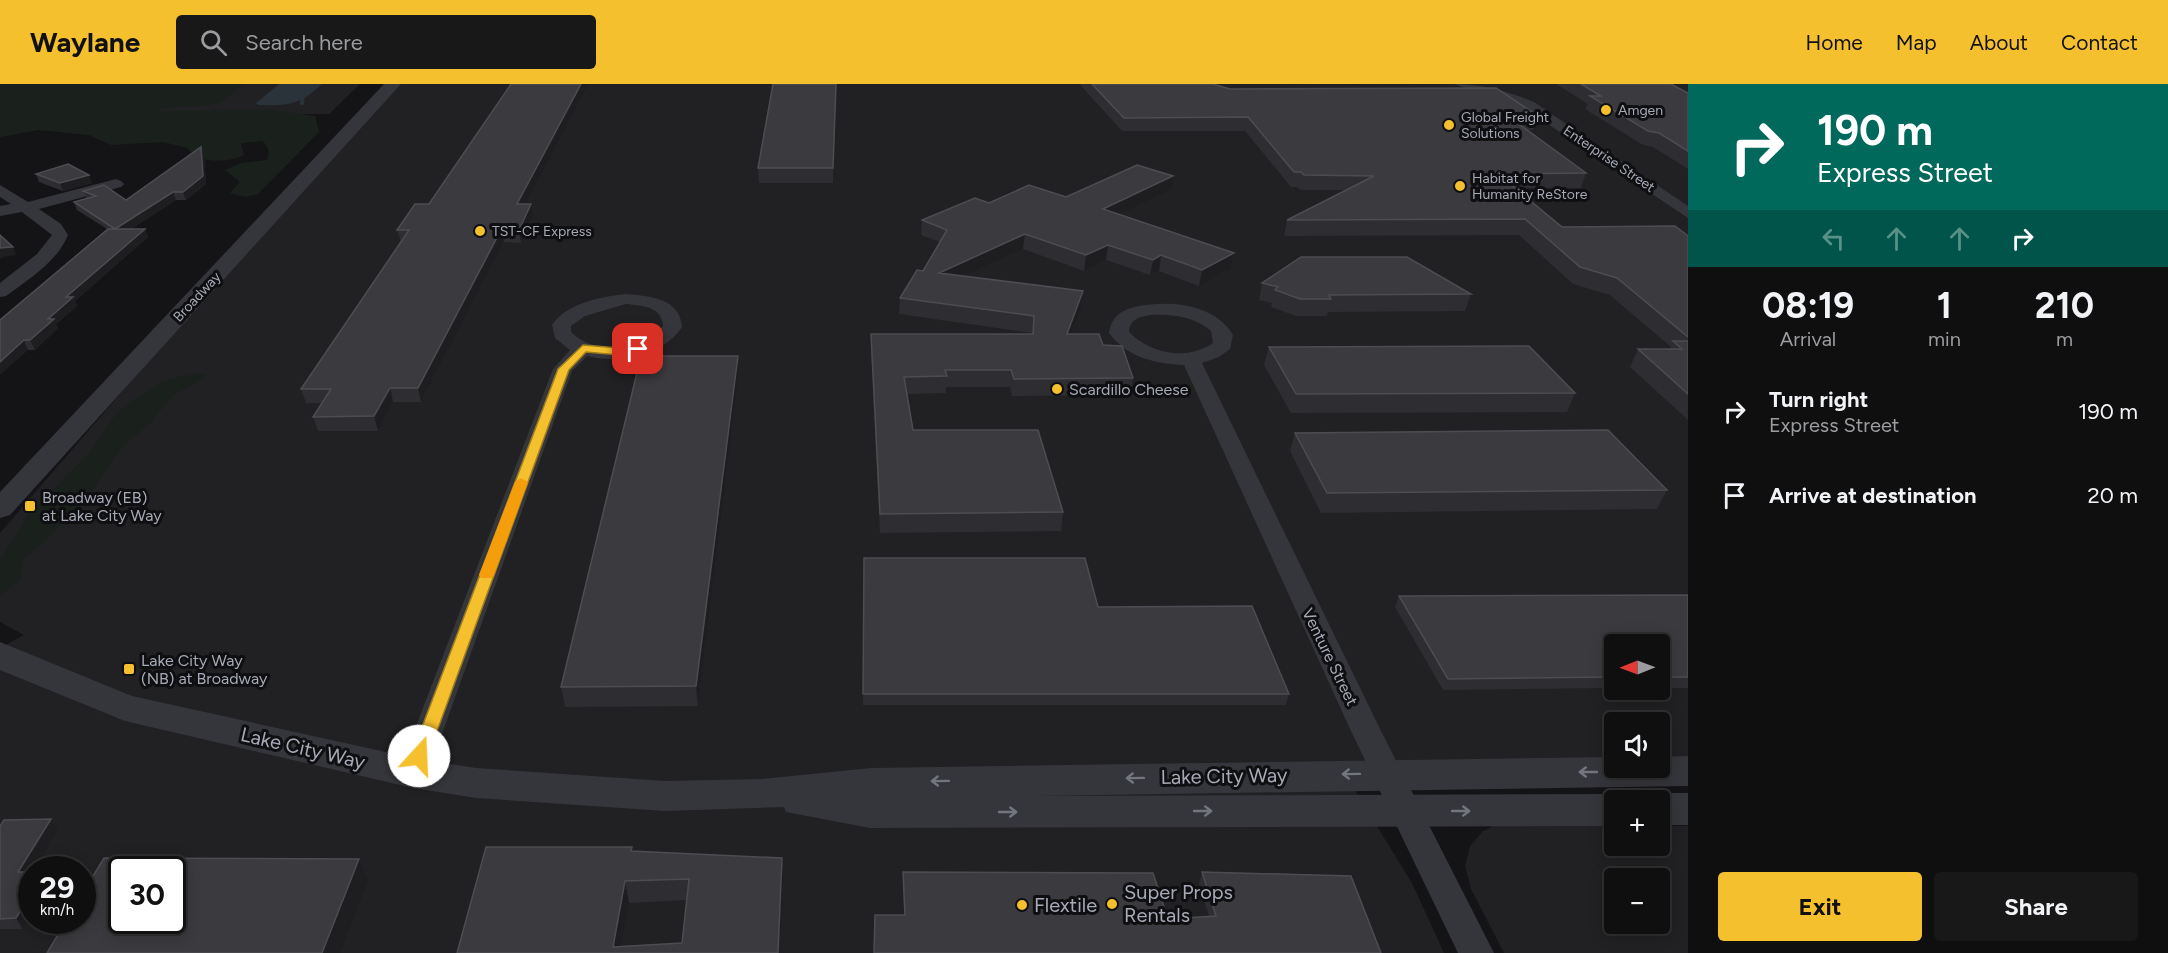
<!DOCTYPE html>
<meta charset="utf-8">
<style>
body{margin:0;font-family:Figtree,sans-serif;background:#181819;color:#f1f3f6;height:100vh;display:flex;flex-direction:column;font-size:22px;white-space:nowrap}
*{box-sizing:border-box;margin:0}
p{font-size:20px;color:#9b9c9f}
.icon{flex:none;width:33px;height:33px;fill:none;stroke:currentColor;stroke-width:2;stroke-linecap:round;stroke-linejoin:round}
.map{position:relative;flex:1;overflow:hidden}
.drawer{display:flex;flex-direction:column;background:#0f0f10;width:480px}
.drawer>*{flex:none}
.top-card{background:#00695c;color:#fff;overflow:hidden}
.needle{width:39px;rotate:269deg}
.controls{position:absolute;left:1604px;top:550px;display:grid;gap:12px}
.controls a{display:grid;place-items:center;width:66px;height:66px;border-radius:6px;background:#0f0f10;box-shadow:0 3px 15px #0003,0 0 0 2px #2f2f30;font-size:30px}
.speed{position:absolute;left:18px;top:772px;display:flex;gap:12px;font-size:30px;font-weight:700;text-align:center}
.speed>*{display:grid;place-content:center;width:78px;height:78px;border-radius:50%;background:#0f0f10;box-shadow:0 3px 15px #0003,0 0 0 2px #2f2f30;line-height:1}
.speed small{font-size:15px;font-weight:400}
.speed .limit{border:3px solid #111;border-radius:9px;background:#fff;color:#111}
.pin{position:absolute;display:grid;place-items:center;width:51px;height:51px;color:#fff;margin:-26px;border-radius:12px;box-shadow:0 3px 9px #0006}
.me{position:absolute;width:66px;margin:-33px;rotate:20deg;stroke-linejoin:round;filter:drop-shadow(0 0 4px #0008)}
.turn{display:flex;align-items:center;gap:21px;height:126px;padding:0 30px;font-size:27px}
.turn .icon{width:78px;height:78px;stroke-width:2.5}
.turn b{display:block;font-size:42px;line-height:51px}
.lanes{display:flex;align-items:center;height:57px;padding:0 30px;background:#0003;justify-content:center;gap:30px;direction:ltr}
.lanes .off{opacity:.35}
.eta{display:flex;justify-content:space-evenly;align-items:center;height:102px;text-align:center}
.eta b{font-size:36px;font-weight:700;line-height:42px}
.primary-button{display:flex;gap:12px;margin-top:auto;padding:12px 30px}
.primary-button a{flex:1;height:69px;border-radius:6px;background:#f5c02e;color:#111;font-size:24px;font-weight:700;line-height:69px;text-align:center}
.primary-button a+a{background:#181819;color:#f1f3f6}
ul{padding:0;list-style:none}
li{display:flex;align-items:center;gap:18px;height:84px;padding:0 30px}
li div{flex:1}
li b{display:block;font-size:22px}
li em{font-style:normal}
header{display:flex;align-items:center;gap:36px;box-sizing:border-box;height:84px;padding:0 30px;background:#f5c02e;color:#111}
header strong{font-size:28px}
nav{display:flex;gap:33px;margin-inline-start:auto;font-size:21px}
.search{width:420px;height:54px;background:#181819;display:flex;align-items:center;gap:15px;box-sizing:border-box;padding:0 21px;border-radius:6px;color:#9b9c9f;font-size:22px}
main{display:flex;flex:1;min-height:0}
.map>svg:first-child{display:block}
</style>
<header>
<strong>Waylane</strong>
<div class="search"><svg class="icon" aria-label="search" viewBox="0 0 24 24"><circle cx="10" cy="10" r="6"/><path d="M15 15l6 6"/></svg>Search here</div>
<nav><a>Home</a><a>Map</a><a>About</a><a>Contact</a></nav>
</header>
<main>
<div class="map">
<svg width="1688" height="869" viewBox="0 0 1688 869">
<rect width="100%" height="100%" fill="#141416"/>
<!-- built -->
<path fill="#212023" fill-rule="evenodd" d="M0,0H360L329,30L0,32Z
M400,0H1688V676L1659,677V639H1614V677L1338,679L1412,799L1444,869H0V564L24,551L0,538V449L147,279ZM1614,561H1659V606H1614ZM32,786H82V837H32ZM122,786H172V837H122Z
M1494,742H1614V762H1659V742H1688V869H1504L1471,805L1465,782L1470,762L1483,747ZM1614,795H1659V840H1614Z"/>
<!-- green -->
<path fill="#1a211c" d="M0,0H243C236,6 228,14 220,18C200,27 177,18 158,27L269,26L315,32L319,48L258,110L246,113L230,109L240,98L225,86L241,79L267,76C270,68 269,62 262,57L241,59L244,71C227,79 198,80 187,64L163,58L111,61L89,51L38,46L0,53Z
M187,290H206L203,295L173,311L149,340L123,362L95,403L53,449L24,475L20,496L0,512V477L28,432L85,374L120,325L160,299Z"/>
<!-- water -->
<path fill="#2a323a" d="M279,0H322C300,21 288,22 258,21L256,19Z"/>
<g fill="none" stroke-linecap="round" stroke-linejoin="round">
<!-- stream -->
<path stroke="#2a323a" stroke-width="4.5" d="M302,19L303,0"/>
<!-- minor -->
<path fill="#35363b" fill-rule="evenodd" d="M1454,0C1482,0 1507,7 1534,18L1688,122V134L1524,24Z
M116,95L121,97L124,100L121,103L39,125L61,140L68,151C57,178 29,195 6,212L0,213V199L37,170L52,151L22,128L0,132V122L11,120L0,113V101L28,118Z
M626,210C650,212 680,214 682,243C663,272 619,280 587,272L572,287L428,689L424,697L413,701L402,697L398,689L553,285L570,266L555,254L552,241C567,219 600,213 626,210ZM626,220C642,222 662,222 663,242C640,265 596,273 571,248V242L585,232Z
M1158,220C1185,218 1219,226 1233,251L1230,265L1219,273L1202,279L1381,647L1494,869H1458L1351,647L1184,281C1156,280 1126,273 1109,249C1112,224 1137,221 1158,220ZM1150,231C1171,230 1194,232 1211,247L1213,259C1187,277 1151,270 1129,248C1130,235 1139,233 1150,231Z"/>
<!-- tertiary -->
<path fill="#35363b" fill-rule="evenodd" d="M384,0H401L10,431L0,434V408Z
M0,558L132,612L413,674L476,684L665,697L762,695L871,684L1614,673V684H1659V673L1688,672V702L1033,712L1614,710L1629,717H1614V742L870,744L786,728L784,723L665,727L476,714L413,704L125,637L0,586Z
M1659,709H1688V741H1659V717H1643L1645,714Z"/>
</g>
<!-- wall -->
<path fill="#2e2d31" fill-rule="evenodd" d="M1080,0H1213L1230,5L1538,32L1533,46H1527L1586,89L1581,104H1516L1562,143L1688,152V336L1630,283L1638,265H1670L1671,263L1610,211L1573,200L1519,151L1284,152L1287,136L1346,106H1300L1298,103H1291L1245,47H1122L1082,3Z
M1556,0H1671L1688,9V85L1653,63L1643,61L1585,25L1588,20Z
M836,13L833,99H759L758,84Z
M204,70L206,100L186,116H176L131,145H145L148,153L75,217L77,222L56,240L58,244L35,266H28L0,236L107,145L77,126L74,118L86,114L83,107L126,116Z
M36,90L89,91L92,99L63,107L39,98Z
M1171,106L1120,131L1234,169L1231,184L1199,202L1159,187L1150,191L1106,176L1084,187L1023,165L965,192L1083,207L1081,223L1071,250L1103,261L1133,294L1131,311L1012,312L1010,303H946V309L907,310L913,346L1063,428L1061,447L880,449L871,267V250H1032V249L899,230L900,214L923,187L940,158L921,151L922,136L989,119Z
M429,120H525L533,132L521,159L504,158L421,318H393L378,347H318L313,333L322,319H306L301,305L401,158L397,146Z
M1262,199L1471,210L1465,227L1328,228L1327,232H1296L1271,223L1272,219L1259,216Z
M1269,263L1575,309L1567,328L1291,329L1264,281Z
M738,272L739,289L698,622L565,623L561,603Z
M1295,349L1667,406L1657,425L1321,429L1290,367Z
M864,474L1289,610L1286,621H863Z
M1688,511V604H1659V561H1614V604L1443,606L1395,523L1399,512Z
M0,742L58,746L33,786H32L23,845H0Z
M632,767L782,774L783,795L780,869H457ZM687,816L682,859L621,862L629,819Z
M903,788L1168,835L1209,832L1199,800L1202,788L1381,869L904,831Z"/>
<!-- shaded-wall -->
<path fill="#1e1e20" d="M581,0H588L519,132L517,120Z
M836,0V13L833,99V84Z
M201,63L204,70L206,100L186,116L183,108Z
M89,91L92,99L63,107L60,99Z
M1173,92L1171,106L1101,140L1103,125Z
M173,108L176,116L119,153L115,145Z
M531,120L533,132L521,159L519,146Z
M145,145L148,153L75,217L77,222L56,240L58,244L35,266L30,256L66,213Z
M501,146L504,158L421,318L418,304Z
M1025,150L1023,165L939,204V189Z
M1108,161L1106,176L1084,187L1086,171Z
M13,163L16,171L3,173L0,175V164Z
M1234,169L1231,184L1199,202L1202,186Z
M1161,171L1159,187L1150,191L1153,176Z
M1083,207L1081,223L1065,267L1067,250Z
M24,256L28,266L0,291V278Z
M738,272L739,289L698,622L696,602Z
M390,304L393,318L378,347L374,332Z
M51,735L58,746L33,786H32V788H18Z
M782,774L783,795L780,869H778Z
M359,775L368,796L340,869H322Z
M625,797L629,819L620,869L613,863Z
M32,809V830L23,845L16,834Z"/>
<!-- building -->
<path fill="#3b3b3f" stroke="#4c4c52" stroke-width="1.5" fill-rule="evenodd" d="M511,0H581L517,120H531L519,146H501L418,304H390L374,332L313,333L331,305H301L409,146H397L415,120H429Z
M773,0H836L833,84H758Z
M1092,0H1213L1230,5L1496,4L1538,32H1508L1586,89L1498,90L1562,143L1675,142L1688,152V253L1617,194L1580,183L1525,135L1287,136L1374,92L1304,91L1301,88H1294L1248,33L1124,34Z
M1581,0H1671L1688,9V67L1659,49L1648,47L1590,12H1601Z
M201,63L203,92L183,108H173L115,145L74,118L96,112L83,107L104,101L126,116Z
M68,80L89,91L60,99L36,90Z
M1137,81L1173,92L1103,125L1234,169L1202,186L1161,171L1153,176L1108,161L1086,171L1025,150L939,189L1083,207L1067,250H1099L1103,261L1122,262L1133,294L1014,295L1011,286H945L947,292L904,293L913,346H1038L1063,428L880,430L871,250H1033L1034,232L900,214L917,186L923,187L947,146L922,136L975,114L989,119L1029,101L1066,113Z
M108,145H145L66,213H73L48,235H54L30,256H24L0,278V236Z
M0,151L13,163L0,164Z
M1301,173H1407L1471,210L1329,211L1331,215H1300L1275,206L1278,203L1262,199Z
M1673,257H1688V310L1638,265H1682Z
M1529,262L1575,309L1296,310L1269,263Z
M641,272H738L696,602L561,603Z
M1608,346L1667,406L1327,409L1295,349Z
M864,474H1085L1098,523L1252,522L1289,610H863Z
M1688,511V593H1659V561H1614V593L1448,595L1399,512Z
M51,735L18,788H32V809L16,834L0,835V742L4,736Z
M486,763H632L631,767L782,774L778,869H457ZM689,795L682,859L613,863L625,797Z
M104,774L359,775L322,869H47L66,837H82V810ZM122,786H172V837H122Z
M903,788L1153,789L1168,835L1216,832L1202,788L1351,792L1381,869H874L875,831H905Z"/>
<!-- one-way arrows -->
<defs><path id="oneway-shaft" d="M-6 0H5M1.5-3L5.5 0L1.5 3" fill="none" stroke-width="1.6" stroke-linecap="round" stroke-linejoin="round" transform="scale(1.5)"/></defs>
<g stroke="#73767f">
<use href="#oneway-shaft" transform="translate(1588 688) rotate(180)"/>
<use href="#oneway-shaft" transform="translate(1351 690) rotate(179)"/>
<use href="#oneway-shaft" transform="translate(1135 694) rotate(179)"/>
<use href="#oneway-shaft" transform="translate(940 697) rotate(179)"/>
<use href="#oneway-shaft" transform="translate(1203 727)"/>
<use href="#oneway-shaft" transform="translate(1461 727)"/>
<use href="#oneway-shaft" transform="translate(1008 728)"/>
</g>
<!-- route -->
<path fill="#f5c02e" stroke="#9f7d1e" stroke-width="1.5" d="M583,261L619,264L638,261L643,265L619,271L586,268L569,286L428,672L425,676H413L411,672L558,285Z"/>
<!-- slow -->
<path fill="#f59e0b" d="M521,394L528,398L494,491L492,494H481L479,491L515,398Z"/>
<!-- markers -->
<g fill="#f5c02e" stroke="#0f0f11" stroke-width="2">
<circle cx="1606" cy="26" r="6"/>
<circle cx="1449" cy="41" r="6"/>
<circle cx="1460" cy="102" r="6"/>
<circle cx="480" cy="147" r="6"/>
<circle cx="1057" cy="305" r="6"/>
<rect x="24" y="416" width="12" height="12" rx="3"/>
<rect x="123" y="579" width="12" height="12" rx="3"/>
<circle cx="1112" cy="820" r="6"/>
<circle cx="1022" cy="821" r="6"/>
</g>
<g text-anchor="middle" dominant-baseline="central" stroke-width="6" stroke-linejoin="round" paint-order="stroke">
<!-- far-poi labels -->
<g font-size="14" fill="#a6aab7" stroke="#0f0f11" text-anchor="start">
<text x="1618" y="26">Amgen</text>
<text x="1461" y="33">Global Freight<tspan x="1461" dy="16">Solutions</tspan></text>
<text x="1472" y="94">Habitat for<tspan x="1472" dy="16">Humanity ReStore</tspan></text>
<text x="492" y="147">TST-CF Express</text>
</g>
<!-- far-street labels -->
<g font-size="14" fill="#a6aab7" stroke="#0f0f11">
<text transform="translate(1609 75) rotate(34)">Enterprise Street</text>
<text transform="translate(197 213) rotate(-47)">Broadway</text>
</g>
<!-- poi labels -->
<g font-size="16" fill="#a6aab7" stroke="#0f0f11" text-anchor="start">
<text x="1069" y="305">Scardillo Cheese</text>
<text x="42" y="413">Broadway (EB)<tspan x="42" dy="18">at Lake City Way</tspan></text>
<text x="141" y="576">Lake City Way<tspan x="141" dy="18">(NB) at Broadway</tspan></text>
</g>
<!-- street labels -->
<g font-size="16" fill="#a6aab7" stroke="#0f0f11">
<text transform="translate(1330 573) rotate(64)">Venture Street</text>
</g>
<!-- near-street labels -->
<g font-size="20" fill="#a6aab7" stroke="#0f0f11">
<text transform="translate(303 664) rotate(13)">Lake City Way</text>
<text transform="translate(1224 692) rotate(-1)">Lake City Way</text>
</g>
<!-- near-poi labels -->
<g font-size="20" fill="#a6aab7" stroke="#0f0f11" text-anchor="start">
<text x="1124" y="808">Super Props<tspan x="1124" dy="23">Rentals</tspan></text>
<text x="1034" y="821">Flextile</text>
</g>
</g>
</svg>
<div class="controls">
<a><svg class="needle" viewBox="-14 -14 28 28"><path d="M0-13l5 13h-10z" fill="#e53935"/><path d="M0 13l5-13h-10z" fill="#9b9c9f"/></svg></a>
<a><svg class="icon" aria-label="sound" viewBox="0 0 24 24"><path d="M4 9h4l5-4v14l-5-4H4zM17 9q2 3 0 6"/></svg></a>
<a>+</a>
<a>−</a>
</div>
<div class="speed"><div>29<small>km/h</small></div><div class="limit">30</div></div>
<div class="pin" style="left:638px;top:265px;background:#d93025"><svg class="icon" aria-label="arrive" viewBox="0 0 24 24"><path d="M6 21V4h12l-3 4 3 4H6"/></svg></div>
<svg class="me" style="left:419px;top:672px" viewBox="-20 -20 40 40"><circle r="19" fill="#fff"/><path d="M0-13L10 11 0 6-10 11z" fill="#f5c02e"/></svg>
</div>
<section class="drawer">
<div class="top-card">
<div class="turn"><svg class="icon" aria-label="right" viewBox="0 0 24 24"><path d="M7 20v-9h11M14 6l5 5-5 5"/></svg><div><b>190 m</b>Express Street</div></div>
<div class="lanes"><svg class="icon off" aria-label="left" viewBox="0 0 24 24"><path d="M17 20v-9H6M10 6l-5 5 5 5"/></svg><svg class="icon off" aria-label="ahead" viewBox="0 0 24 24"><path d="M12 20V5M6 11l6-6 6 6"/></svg><svg class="icon off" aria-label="ahead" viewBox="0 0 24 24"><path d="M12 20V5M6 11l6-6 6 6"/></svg><svg class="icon" aria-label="right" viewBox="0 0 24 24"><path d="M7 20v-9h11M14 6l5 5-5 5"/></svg></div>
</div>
<div class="eta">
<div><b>08:19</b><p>Arrival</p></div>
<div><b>1</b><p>min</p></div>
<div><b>210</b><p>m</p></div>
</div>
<ul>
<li><svg class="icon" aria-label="right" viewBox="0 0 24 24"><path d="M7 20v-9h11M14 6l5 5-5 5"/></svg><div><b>Turn right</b><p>Express Street</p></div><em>190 m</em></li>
<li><svg class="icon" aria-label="arrive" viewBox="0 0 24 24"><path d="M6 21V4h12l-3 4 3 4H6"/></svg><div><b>Arrive at destination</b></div><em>20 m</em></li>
</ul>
<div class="primary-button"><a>Exit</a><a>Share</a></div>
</section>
</main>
